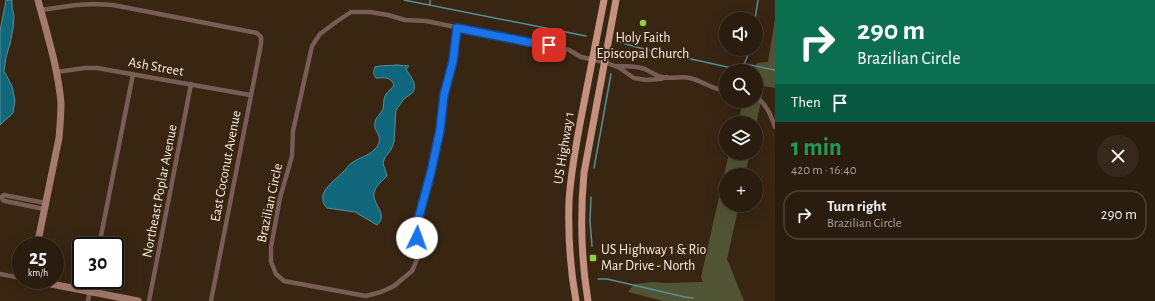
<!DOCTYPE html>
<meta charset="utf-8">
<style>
body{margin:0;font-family:"Alegreya Sans",sans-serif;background:#36291c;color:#f1f3f6;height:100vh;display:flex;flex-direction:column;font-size:15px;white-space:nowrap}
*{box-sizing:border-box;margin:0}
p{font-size:13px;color:#a5a19e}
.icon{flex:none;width:22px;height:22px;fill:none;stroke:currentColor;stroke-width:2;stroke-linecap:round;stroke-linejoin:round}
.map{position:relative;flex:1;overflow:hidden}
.side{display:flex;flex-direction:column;background:#2a1c0e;width:380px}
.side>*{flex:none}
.guide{background:#0b6e4f;color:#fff;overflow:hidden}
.controls{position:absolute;left:719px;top:12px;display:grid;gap:8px}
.controls a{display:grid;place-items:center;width:44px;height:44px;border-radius:50%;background:#2a1c0e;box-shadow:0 4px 16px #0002,0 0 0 1px #463a2e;font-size:20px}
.speed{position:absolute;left:12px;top:237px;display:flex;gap:8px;font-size:20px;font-weight:700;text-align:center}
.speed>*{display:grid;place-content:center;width:52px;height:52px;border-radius:50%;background:#2a1c0e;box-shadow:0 4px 16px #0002,0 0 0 1px #463a2e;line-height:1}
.speed small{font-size:10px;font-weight:400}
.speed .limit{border:2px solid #111;border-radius:6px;background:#fff;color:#111}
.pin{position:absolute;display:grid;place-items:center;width:34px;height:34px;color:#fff;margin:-17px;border-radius:8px;box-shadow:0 2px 6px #0006}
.me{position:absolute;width:44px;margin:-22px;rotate:3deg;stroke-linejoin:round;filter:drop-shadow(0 0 3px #0008)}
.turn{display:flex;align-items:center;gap:14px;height:84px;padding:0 16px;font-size:18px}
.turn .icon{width:52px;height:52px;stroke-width:2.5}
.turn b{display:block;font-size:28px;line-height:34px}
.then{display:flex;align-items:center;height:38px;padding:0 16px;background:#0003;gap:8px;font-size:15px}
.round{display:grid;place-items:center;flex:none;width:42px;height:42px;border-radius:21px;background:#36291c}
.overview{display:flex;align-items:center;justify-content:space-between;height:68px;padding:0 16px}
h1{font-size:24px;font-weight:700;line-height:30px;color:#1e9e55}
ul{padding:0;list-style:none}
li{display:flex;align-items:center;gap:12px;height:50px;margin:0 8px 6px;padding:0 8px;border:2px solid #463a2e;border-radius:16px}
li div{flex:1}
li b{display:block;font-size:15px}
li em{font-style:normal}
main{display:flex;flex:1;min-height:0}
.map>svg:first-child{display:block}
</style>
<main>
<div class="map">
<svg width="775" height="301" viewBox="0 0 775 301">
<rect width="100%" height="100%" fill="#382512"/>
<!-- green -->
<path fill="#515434" d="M775,19V88L764,86L756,125V123H737L744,101H756V71H754L757,63L768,62Z
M729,153H750L745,175H726V205H739L727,259L744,301H663L628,292L634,284L654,282L665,283L703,282L701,277Z"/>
<!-- water -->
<path fill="#11677b" stroke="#578f99" d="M6,0H12V8L14,15L13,29L10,44L6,57L4,71L12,86L15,100L13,113L0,125V31Z
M397,65L409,66L406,69C410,76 419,85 412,93C410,95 406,97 404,99C401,103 399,106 396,110L394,142L391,150L385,157L383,163L387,176C383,180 377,185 375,190C369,203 390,213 377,225L355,212L327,208C314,194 333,182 342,173C346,170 348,165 353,162C359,158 368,156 374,150C387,137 372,132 375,122C376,117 381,114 383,109C384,104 383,99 386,94C388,91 392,89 394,85C390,76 384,78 376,78C373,74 373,72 375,67L380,66Z"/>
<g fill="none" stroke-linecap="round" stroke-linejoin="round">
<!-- stream -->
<path stroke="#578f99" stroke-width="1.5" d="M404,0L586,36
M430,5V0
M755,19L758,0
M619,42L636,47L732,68H741C746,62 748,57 749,49
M745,64L775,70
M594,168L611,74
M591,197L590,221L592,246
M598,279H607L685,297L693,298"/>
<!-- street -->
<path stroke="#775d55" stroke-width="4.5" d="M41,10L76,5L94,4L113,5L252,32L257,33L261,37V44L211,301
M457,28L453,61L444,95L440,130L431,172L418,220V257L412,271L394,286L381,292L366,296L284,281L276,274L271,262V247L280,198L292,156L293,131L312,46L320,34L336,22L351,12H370L388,15L405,20L426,21L528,42L549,45L569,50L581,57L604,62L618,67L634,78L646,80L660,79L667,77
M617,66C626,66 636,66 645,69C651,72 656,76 662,77C672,79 681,76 690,78C703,81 713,90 726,91
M56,72L85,68H97L250,95
M756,97C767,105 771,115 775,127
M44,209L5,201L3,200L1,197L4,195L45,203
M99,246L133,74
M0,274L21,278
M88,301L92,280
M149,301L191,84"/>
<!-- secondary -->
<path stroke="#a37a6d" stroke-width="7" d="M37,246L59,138C60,126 61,115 61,103C58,68 47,34 38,0
M31,280L138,301"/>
<!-- primary -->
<path stroke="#c4907f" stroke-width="7" d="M576,301C570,268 568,234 569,201C571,169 577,139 583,108C590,72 597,36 604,0
M588,301C581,258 580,216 584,173L616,0"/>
</g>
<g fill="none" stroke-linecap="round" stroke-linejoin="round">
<defs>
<path id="route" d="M417,238L418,220L431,172L440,130L444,95L453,61L457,28L528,42L549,45"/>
</defs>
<!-- route casing -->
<use href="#route" stroke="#114b97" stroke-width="10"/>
<!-- route -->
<use href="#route" stroke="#1a73e8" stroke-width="7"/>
</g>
<!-- markers -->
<g fill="#8dce44" stroke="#382512" stroke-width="1.5">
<circle cx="643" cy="23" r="4"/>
<rect x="589" y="254" width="8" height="8" rx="2"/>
</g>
<g text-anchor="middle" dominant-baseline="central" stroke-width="4" stroke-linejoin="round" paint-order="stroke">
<!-- poi labels -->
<g font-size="14" fill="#f9ece0" stroke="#382512">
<text x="643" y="38">Holy Faith<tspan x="643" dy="16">Episcopal Church</tspan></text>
<text x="601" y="250" text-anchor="start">US Highway 1 &amp; Rio<tspan x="601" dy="16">Mar Drive - North</tspan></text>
</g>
<!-- street labels -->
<g font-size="14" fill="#f9ece0" stroke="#382512">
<text transform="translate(156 67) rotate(10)">Ash Street</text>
<text transform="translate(564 148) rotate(-81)">US Highway 1</text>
<text transform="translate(226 166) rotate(-79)">East Coconut Avenue</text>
<text transform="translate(160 191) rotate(-79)">Northeast Poplar Avenue</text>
<text transform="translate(270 203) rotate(-78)">Brazilian Circle</text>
</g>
</g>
</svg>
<div class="controls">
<a><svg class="icon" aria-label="sound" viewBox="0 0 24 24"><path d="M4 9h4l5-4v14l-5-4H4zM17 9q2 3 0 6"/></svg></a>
<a><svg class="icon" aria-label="search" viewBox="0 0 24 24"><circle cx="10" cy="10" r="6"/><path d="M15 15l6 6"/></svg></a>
<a><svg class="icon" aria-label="layers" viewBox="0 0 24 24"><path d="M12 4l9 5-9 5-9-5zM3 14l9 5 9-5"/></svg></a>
<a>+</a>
</div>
<div class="speed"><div>25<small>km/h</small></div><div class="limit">30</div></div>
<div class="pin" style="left:549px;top:45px;background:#d93025"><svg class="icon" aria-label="arrive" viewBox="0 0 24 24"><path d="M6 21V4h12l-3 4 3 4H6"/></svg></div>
<svg class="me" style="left:417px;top:238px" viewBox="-20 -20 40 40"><circle r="19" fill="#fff"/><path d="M0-13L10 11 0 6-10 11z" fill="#1a73e8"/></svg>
</div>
<section class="side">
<div class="guide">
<div class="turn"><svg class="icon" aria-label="right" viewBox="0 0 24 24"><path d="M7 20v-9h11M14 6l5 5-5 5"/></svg><div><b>290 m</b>Brazilian Circle</div></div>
<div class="then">Then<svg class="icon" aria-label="arrive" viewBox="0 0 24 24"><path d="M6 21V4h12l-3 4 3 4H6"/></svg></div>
</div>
<div class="overview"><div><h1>1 min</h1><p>420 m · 16:40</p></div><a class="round"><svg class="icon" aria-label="close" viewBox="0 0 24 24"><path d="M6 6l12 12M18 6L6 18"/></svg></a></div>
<ul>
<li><svg class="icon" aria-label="right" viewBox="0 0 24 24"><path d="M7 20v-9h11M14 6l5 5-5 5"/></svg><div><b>Turn right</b><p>Brazilian Circle</p></div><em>290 m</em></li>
</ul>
</section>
</main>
